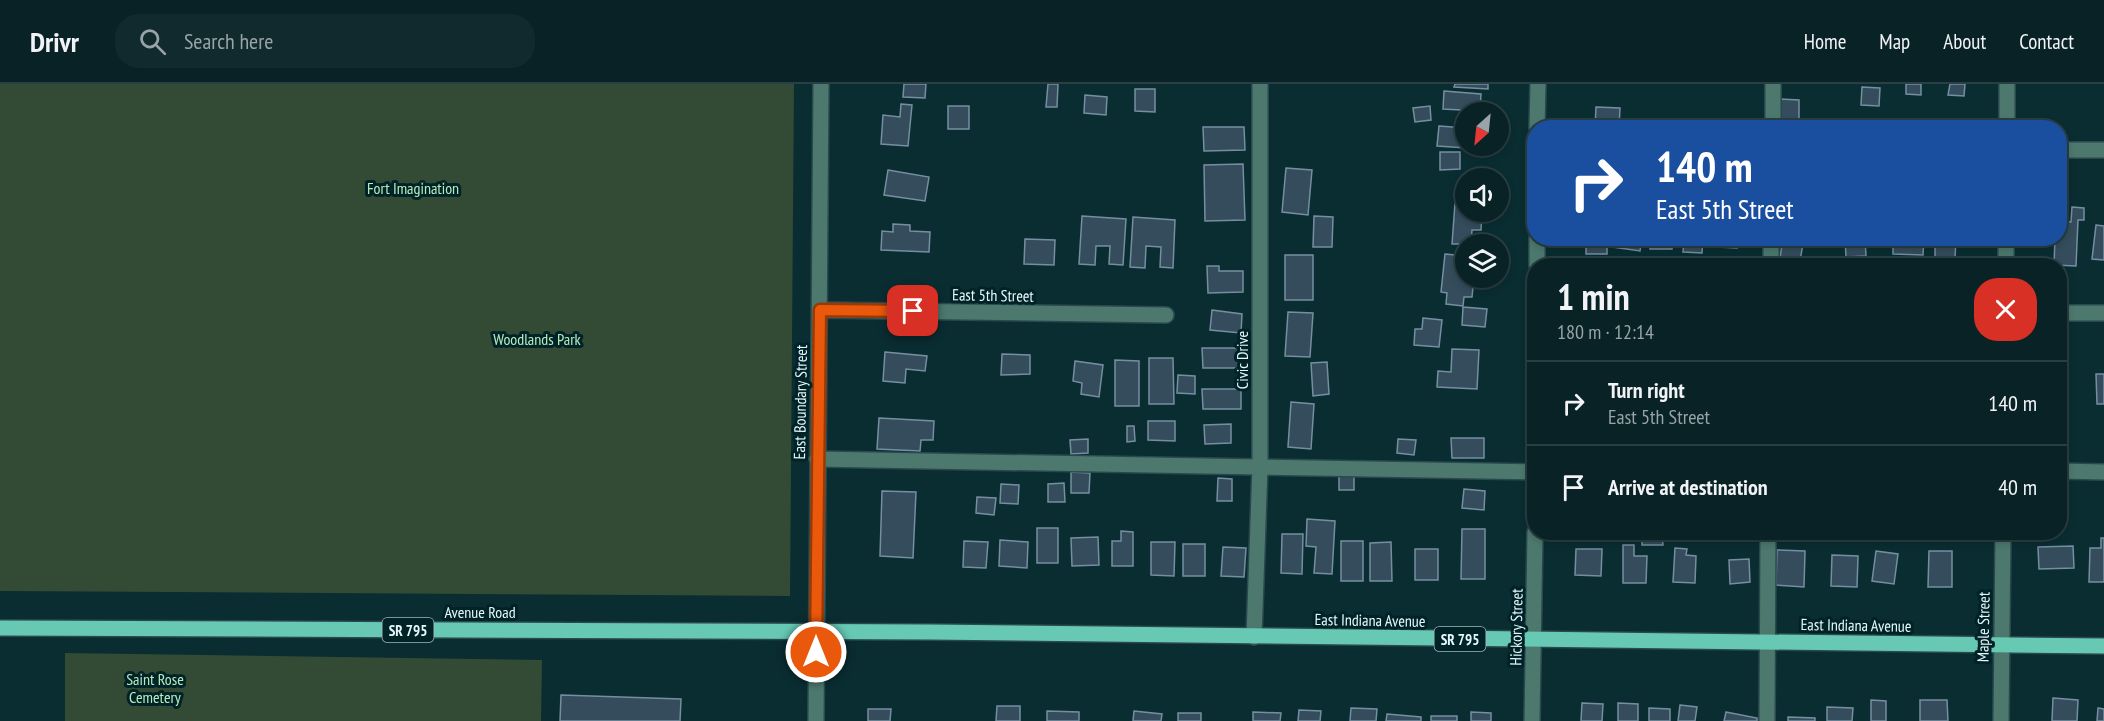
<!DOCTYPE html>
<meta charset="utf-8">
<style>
body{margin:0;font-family:"PT Sans Narrow",sans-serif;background:#112a2e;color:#f1f3f6;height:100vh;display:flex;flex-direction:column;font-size:22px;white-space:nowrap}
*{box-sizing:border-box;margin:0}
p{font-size:20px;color:#98a4a7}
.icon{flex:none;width:33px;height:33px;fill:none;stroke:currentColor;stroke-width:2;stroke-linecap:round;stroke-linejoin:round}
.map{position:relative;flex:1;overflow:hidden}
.panel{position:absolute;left:1527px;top:174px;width:540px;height:282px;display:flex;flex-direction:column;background:#082226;border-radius:24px;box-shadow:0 3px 9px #0003,0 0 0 2px #293f43}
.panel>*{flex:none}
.hud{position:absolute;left:1527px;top:36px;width:540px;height:126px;border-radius:24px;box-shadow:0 3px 9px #0003,0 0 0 2px #293f43;background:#1a4fa0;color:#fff;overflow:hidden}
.needle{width:39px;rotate:207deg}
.controls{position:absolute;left:1455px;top:18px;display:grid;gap:12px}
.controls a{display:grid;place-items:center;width:54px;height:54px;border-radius:50%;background:#082226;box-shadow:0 3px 9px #0003,0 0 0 2px #293f43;font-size:30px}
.pin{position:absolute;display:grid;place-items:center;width:51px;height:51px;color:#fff;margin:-26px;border-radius:12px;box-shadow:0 3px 9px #0006}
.me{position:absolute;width:66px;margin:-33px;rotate:0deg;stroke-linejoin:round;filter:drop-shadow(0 0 4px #0008)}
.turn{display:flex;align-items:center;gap:21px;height:126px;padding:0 30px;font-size:27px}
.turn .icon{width:78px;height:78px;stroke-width:2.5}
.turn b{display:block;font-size:42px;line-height:51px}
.round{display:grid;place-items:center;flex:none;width:63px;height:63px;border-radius:24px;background:#112a2e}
.overview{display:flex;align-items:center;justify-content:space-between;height:102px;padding:0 30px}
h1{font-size:36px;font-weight:700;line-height:45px}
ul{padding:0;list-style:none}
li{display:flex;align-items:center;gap:18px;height:84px;padding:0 30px;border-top:2px solid #293f43}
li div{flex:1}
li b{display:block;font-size:22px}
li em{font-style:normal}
header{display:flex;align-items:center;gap:36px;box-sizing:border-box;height:84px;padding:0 30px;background:#082226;border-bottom:2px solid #293f43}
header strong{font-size:28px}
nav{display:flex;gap:33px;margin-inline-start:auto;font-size:21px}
.search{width:420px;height:54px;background:#112a2e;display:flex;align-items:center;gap:15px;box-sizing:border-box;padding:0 21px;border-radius:24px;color:#98a4a7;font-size:22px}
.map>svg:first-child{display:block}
</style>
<header>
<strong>Drivr</strong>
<div class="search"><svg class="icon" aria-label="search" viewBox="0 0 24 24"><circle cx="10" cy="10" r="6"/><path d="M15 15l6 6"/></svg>Search here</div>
<nav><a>Home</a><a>Map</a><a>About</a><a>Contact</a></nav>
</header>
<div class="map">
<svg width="2104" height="637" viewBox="0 0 2104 637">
<rect width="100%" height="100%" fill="#0a2d32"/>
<!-- green -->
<path fill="#334a35" d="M0,0H794L790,512L0,507Z
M65,569L542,576L541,637H65Z"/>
<!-- building -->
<path fill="#344c5c" stroke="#758fa1" stroke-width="1.5" d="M904,0H926L925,14L903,13Z
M1048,0H1058L1057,23H1046Z
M1455,0H1488V5L1454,3Z
M1906,0H1921V11L1906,10Z
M1950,0H1965L1964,12L1948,11Z
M1862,3L1880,4L1879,22L1861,21Z
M1135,5H1155V28L1135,27Z
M1444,7L1481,10L1480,27L1443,25Z
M1085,11L1107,13L1106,31L1084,29Z
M1780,15L1799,16V38H1780Z
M901,20L912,21L908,62L881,60L883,31L900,33Z
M948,22H969V45H948Z
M1430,22L1431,36L1415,38L1413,24Z
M1596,23L1620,24L1619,44H1595Z
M1439,42L1466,44V62H1483L1482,65L1437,62Z
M1203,43H1244L1245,66L1204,67Z
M1440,68H1460V85L1440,86Z
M1243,80L1245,136L1205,137L1204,81Z
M1286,84L1312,86L1308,131L1282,128Z
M888,86L929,93L925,117L884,111Z
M1464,101H1466V128H1482L1481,146H1472L1471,160H1452L1455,119H1463Z
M2072,123L2084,124V136H2078L2076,182L2054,181L2055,154H2060V137L2071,138Z
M1082,132L1126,135L1123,181L1109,180L1110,162H1096L1095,181L1079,180Z
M1314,132L1333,133L1332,163H1313Z
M1133,133L1175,136L1173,184L1160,183L1161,163L1146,162L1145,184L1130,183Z
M893,140L910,141V147L930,148L929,168L881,166L882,147L893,148Z
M2096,141L2104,142V176L2092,175Z
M1586,154H1607V170H1586Z
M1614,154H1642L1640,167L1613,163Z
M1650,154H1672V165H1650Z
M1684,154H1703L1702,169L1683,168Z
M1719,154H1737V164L1718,163Z
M1746,154H1764V162H1746Z
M1783,154H1804L1800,177L1780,174Z
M1845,154H1865L1866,172L1846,173Z
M1893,154H1924L1923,171L1893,170Z
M1935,154H1956L1955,175H1935Z
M1025,155L1055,156L1054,181L1024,180Z
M1445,170L1465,172L1462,193L1474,194L1472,213H1464L1463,222L1446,220L1447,209L1441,208Z
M1285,171H1313V216H1285Z
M1207,182H1219V187H1243V208L1208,209Z
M1463,223L1487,225L1485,243L1462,241Z
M1212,226L1242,230L1241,249L1210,246Z
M1288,228L1313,229L1310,273L1285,272Z
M1423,234L1442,236L1439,263L1414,261L1415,245H1422Z
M1202,264H1242V284H1203Z
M1452,265L1479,266L1477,305L1437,303L1438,287L1451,288Z
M885,268L927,272L925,287L906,285L905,299L883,297Z
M1002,270L1030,271V290L1001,291Z
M2060,273H2064L2063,312H2060Z
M1149,274H1173L1174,320H1149Z
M1115,276L1139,277V322H1115Z
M1075,277L1103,281L1099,313L1081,310L1082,299L1073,297Z
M1327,278L1329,310L1313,312L1311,279Z
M2096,290H2104V320H2097Z
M1178,291L1195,292V310L1177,309Z
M1202,305H1241V325H1203Z
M1291,318L1314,320L1311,365L1288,363Z
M879,334L934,337L933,356H921L920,367L877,365Z
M1148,337H1175V357L1148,356Z
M1231,340V359L1205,360L1204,341Z
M1127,342H1134L1135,357L1127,358Z
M1451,354H1484V374H1452Z
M1088,355V369L1071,370L1070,356Z
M1398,355L1416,356L1414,371L1397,369Z
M1071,388L1090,389L1089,409H1071Z
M1354,391V406H1339V392Z
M1218,394L1232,395V417H1217Z
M1064,399L1065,418H1048V400Z
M1001,400L1019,401L1018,420L1000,419Z
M1464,405L1485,407L1484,426L1462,424Z
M882,407L916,408L913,474L880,472Z
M977,413L996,414L994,431L976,429Z
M1307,435L1335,437L1332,490L1314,489L1316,463L1306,462Z
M1037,444H1058V479H1037Z
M1462,445H1485V495H1461Z
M1121,447L1133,448V482H1112V457H1121Z
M1642,448H1662L1663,461H1642Z
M1282,450H1303L1302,490L1281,489Z
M1098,453L1099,481L1072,482L1071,454Z
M2101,454H2104V498H2089L2090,464H2101Z
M1000,456L1028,458L1027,484L999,482Z
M964,457L988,458L986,484L963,483Z
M1341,457H1363V497H1341Z
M1151,458H1175L1174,492L1151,491Z
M1391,458L1392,497H1370V459Z
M1183,460H1205V492H1183Z
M1623,461H1634V472H1647L1646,499H1623Z
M2073,462L2074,484L2039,485L2038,463Z
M1223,463L1246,464L1244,493L1221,492Z
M1675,464L1687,465L1686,471L1696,472L1695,499L1673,498Z
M1415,465H1438V496H1415Z
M1576,465H1602L1601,492L1575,491Z
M1777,466L1805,467L1804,503L1776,501Z
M1876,467L1898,470L1894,500L1872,497Z
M1929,467H1952V503H1928Z
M1832,471L1858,472L1857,503L1831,502Z
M1749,475L1750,498L1730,500L1729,476Z
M561,611L681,615L680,637H560Z
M2053,614L2078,616L2077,637H2052Z
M1871,616L1886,617V637H1871Z
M1920,616H1947L1948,637H1920Z
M1582,619L1603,620L1602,637H1581Z
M1618,619L1638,620V637H1618Z
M1680,621L1697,623L1695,637H1678Z
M997,622H1020V637H996Z
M1827,623L1853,624L1852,637H1827Z
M1351,624L1377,625L1376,637H1350Z
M1649,624L1670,625V637H1649Z
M2098,624L2104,625V637H2097Z
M868,625H891L890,637H868Z
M1299,626L1321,627L1320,637H1298Z
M1047,627L1079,628V637H1047Z
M1134,627L1162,630L1161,637H1133Z
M1253,628L1281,629L1280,637H1253Z
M1471,628L1491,629V637H1471Z
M1726,628L1757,634V637H1724Z
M1178,629H1201V637H1178Z
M1387,630L1421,633V637H1386Z
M1431,632H1457V637H1431Z
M1788,633L1815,634V637H1788Z"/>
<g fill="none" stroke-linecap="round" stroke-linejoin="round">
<defs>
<path id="minor" d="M1537,44L1538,0
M1773,44V0
M2007,44V0
M2060,66H2104
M1537,182V154
M1771,182V154
M2006,182V154
M820,226L1166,231
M2060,229H2104
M817,375L1534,388
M2060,387L2104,388
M1254,553L1260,382V0
M816,637L821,0
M1532,637L1535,448
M1767,637L1768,448
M2001,637L2003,448"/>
<path id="major" d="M0,544L931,548L2104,562"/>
</defs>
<!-- minor casing -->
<use href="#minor" stroke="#29494e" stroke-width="18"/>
<!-- major casing -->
<use href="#major" stroke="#29494e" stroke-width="18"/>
<!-- minor -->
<use href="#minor" stroke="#4c786d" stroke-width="15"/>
<!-- major -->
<use href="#major" stroke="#67c9b4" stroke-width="15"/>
</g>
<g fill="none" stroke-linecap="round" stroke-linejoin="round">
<defs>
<path id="route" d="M816,568L820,226L913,227"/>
</defs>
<!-- route casing -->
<use href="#route" stroke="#983908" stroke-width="15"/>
<!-- route -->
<use href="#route" stroke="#ea580c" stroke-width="10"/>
</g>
<g text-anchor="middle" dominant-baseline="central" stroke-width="6" stroke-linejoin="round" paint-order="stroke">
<!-- shield labels -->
<g fill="#002328" stroke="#a1b8bc" stroke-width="1.5">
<rect x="382.5" y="534" width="51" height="24" rx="4.5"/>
<rect x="1434.5" y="543" width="51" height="24" rx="4.5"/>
</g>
<g font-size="15" font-weight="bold" fill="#e6f8fb">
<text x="408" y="546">SR 795</text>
<text x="1460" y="555">SR 795</text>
</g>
<!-- park labels -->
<g font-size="16" fill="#b7edbc" stroke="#002328">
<text x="413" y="104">Fort Imagination</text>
<text x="537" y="255">Woodlands Park</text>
<text x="155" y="595">Saint Rose<tspan x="155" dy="18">Cemetery</tspan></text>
</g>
<!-- street labels -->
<g font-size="16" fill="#e6f8fb" stroke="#002328">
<text transform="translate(993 211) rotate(1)">East 5th Street</text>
<text transform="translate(1242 276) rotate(-90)">Civic Drive</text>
<text transform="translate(800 318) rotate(-89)">East Boundary Street</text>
<text x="480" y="528">Avenue Road</text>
<text transform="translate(1370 536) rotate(1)">East Indiana Avenue</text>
<text transform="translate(1856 541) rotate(1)">East Indiana Avenue</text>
<text transform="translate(1516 543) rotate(-89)">Hickory Street</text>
<text transform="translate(1983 543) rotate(-89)">Maple Street</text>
</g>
</g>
</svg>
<div class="controls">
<a><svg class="needle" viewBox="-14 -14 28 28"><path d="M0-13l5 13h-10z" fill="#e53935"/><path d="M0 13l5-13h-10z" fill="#98a4a7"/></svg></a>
<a><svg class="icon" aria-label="sound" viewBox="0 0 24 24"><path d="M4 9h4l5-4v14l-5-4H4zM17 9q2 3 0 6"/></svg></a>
<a><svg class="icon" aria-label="layers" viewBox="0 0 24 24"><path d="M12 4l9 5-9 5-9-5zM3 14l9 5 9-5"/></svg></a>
</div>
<div class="pin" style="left:913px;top:227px;background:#d93025"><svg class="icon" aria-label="arrive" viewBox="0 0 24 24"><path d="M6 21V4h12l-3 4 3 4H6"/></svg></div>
<svg class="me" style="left:816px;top:568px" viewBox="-20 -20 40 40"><circle r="17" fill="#ea580c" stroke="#fff" stroke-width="3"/><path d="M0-11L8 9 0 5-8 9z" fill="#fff"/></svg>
<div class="hud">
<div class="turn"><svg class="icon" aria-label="right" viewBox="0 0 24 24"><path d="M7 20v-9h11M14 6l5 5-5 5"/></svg><div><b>140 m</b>East 5th Street</div></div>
</div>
<section class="panel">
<div class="overview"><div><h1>1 min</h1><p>180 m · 12:14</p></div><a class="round" style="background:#d93025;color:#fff"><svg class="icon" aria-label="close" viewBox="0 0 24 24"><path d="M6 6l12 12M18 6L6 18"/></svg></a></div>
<ul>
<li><svg class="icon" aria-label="right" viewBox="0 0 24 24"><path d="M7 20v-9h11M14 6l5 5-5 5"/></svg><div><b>Turn right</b><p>East 5th Street</p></div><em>140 m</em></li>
<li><svg class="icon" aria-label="arrive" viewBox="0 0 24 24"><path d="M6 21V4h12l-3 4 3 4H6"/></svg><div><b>Arrive at destination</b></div><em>40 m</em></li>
</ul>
</section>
</div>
